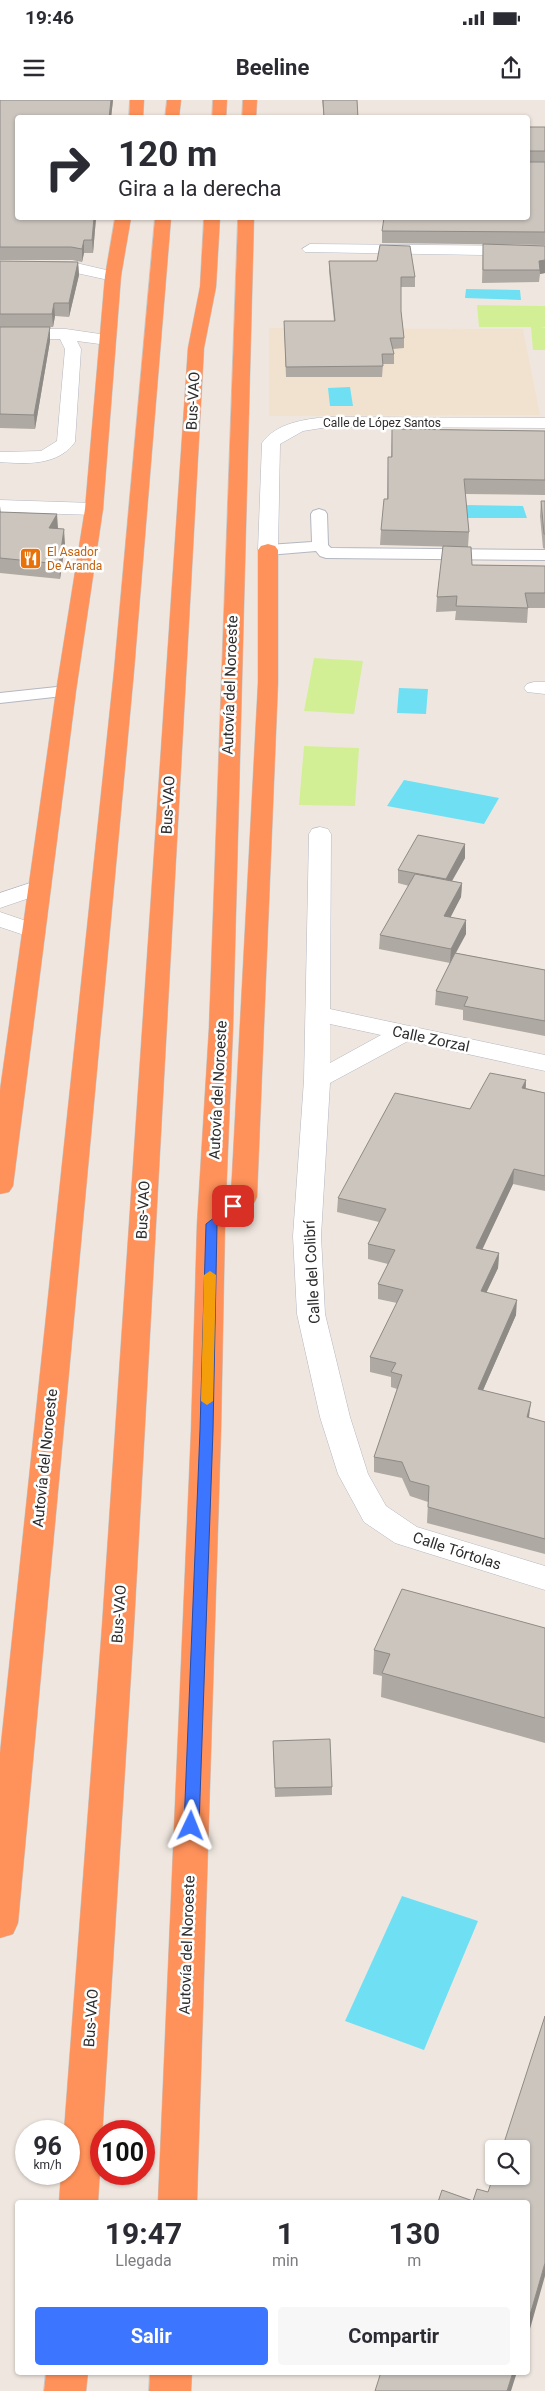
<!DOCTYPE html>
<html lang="es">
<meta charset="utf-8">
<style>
body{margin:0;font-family:Roboto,sans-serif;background:#f7f7f7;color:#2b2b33;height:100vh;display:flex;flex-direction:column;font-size:19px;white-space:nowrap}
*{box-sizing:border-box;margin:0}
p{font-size:16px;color:#7c7c81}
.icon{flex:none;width:28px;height:28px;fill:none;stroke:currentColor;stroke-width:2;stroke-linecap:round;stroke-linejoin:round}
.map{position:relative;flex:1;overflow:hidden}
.sheet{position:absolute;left:15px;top:2100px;width:515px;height:175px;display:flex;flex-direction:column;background:#fff;border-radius:5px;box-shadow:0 1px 4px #0004}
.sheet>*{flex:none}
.hud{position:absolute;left:15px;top:15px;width:515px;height:105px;border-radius:5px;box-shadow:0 1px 4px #0004;background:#fff;color:#2b2b33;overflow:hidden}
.controls{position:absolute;left:485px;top:2040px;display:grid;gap:10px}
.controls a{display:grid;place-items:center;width:45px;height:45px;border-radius:5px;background:#fff;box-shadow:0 1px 4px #0004;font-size:25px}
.speed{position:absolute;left:15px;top:2020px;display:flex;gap:10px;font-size:25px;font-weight:700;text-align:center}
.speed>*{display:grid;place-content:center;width:65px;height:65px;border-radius:50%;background:#fff;box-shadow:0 1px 4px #0004;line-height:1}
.speed small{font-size:12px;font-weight:400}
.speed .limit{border:8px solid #d22;background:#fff;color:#111}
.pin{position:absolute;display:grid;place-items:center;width:42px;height:42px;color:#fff;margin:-21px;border-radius:10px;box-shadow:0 2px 8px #0006}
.me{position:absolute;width:55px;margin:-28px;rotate:2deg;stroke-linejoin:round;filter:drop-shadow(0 0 4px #0008)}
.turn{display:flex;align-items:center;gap:18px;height:105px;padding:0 20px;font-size:22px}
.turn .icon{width:65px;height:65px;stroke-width:2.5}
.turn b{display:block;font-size:35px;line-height:42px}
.eta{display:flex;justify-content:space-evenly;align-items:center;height:85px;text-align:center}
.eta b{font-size:30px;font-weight:700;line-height:35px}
.cta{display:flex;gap:10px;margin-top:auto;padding:10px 20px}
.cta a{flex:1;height:58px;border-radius:5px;background:#3c75ff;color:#fff;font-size:20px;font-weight:700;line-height:58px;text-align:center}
.cta a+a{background:#f7f7f7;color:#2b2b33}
.status{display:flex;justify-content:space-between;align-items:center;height:35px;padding:0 25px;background:#fff;direction:ltr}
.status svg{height:14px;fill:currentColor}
header{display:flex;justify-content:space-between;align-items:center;height:65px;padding:0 20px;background:#fff;font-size:22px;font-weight:700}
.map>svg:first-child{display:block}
</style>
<div class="status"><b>19:46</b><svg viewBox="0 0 49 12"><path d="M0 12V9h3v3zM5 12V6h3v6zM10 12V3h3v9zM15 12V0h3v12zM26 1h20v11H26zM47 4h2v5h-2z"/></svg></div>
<header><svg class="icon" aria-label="menu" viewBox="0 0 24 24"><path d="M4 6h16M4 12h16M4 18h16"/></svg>Beeline<svg class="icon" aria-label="share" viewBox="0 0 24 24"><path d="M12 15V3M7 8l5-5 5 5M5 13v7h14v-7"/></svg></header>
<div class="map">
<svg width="545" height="2291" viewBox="0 0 545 2291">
<rect width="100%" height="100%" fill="#efe7df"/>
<!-- education -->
<path fill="#f1e2cf" d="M269,228L523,229L540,315L269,316Z"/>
<!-- pitch -->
<path fill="#d2ef96" d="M477,205L545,206V227H541L545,228V250H533L531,227H479Z
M314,558L363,561L354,614L304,611Z
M304,646L359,648L355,706L299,705Z"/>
<!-- water -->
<path fill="#6fdff4" d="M466,189L520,190L521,200L465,198Z
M350,287L353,306H330L328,288Z
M464,405L523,406L527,418H465Z
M399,588L428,589L426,614L397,613Z
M404,680L499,698L484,724L387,706Z
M402,1796L478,1821L424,1950L345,1921Z"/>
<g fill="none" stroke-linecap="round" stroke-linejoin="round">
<defs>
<path id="service" d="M319,409L325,411L327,414L328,445L331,448L545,450V460L326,458L320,456L316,451L268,455L262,453L260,450L262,447L268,445L312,442L311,414L313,411Z
M66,586L72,587L75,591L72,595L0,603V593Z"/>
<path id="minor" d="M310,144L545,146V156L305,152L302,149Z
M0,162H72L119,173L121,176L119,179L113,181L72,172H0Z
M0,229H66L107,235L113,237L115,240L113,243L107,245L77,241L81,249L75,342C58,366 26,364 0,362V352L41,351L57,341L65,249L60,239H0Z
M328,317L545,318V328L328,327L303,331L280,344L278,450L275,454L268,456L261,454L258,450L262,343C276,323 305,319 328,317Z
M0,400L94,403L101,405L103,409L101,413L94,415L0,412Z
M534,582H545V594L527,592L524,588L527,584Z
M320,727L328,729L331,734L330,909L545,955V971L408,941L330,983L321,1136L325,1214L350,1317L368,1374L386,1406L417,1427L545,1466V1490L395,1443L364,1422L338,1374L320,1317L297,1214L293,1136L304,980L309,734L312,729ZM330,924L381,935L330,963Z
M39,780L47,782L51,787L47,792L0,808V793Z
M0,812L41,826L45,831L41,836L33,838L0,827Z"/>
<path id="motorway" d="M130,0H144L143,18H129Z
M167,0H181L179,18H165Z
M213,0H227L226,18H212Z
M243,0H257L256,18H242Z
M115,118H131L121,176L103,409L76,591L13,1086L9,1092L0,1094V990L56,591L85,409L105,176Z
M155,118H171L134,571L18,1823L13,1834L0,1838V1653L114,571Z
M204,118H220L216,187L204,248L134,1526L98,2102H59L61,2074H69V2031H64L102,1526L188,248L200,187Z
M238,118H254L233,928L226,1098L231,1094L258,583V450L261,446L268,444L275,446L278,450V583L257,1097L254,1103L225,1127L221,1331L197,2102H158L191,1331L197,1124L209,928Z
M46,2272H88L86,2291H44Z
M150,2272H192L191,2291H149Z"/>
</defs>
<!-- service casing -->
<use href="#service" stroke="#b3b7c1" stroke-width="2"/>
<!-- minor casing -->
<use href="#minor" stroke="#b3b7c1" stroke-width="1"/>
<!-- motorway casing -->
<use href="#motorway" stroke="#c8c8c8" stroke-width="1"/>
<!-- service -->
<use href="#service" fill="#fff" fill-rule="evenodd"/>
<!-- minor -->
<use href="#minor" fill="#fff" fill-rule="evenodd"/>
<!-- motorway -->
<use href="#motorway" fill="#ff915a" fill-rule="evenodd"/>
</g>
<!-- wall -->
<path fill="#afa9a3" d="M0,0H113L111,18H18L96,118L93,153H84L82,162L72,160H0Z
M322,0H357L358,18H324Z
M528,27H545V145L382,143V131L528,118Z
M483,144L545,146V173L540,174L539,182L482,183Z
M0,161L78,162L79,175L69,217L55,216L53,227H0Z
M329,161L415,177V187H401V211L404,238V248L393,249L394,254V264H383L382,277H286L284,221H334L329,171Z
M0,227L50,241L35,329L0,328Z
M392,329L545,331V395L465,394L469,432L468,447L472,465L545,466V452V508H528L527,523L455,520L456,511L436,512L437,497L462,447L380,445L381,430L387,399L388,357H391Z
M541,401H545V449L543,448L540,416Z
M0,406L1,412L57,429L65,444L60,479L0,473Z
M465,744V758L452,781L462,783L461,797L450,817L466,834L456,853L545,870V936L463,920V910L435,905L436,891L450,863L379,849L380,835L409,786L398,783V770Z
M526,980V988L545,993V1091L513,1084L482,1149L499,1153L498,1168L486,1193L516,1215L483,1290L529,1318L545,1322V1454L427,1423L428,1402L410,1396L402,1378L374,1372V1357L397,1289L391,1287V1277L370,1272V1257L397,1203L378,1199V1184L388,1164L368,1159V1144L379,1122L337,1112L338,1098L470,1009Z
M545,1528V1643L381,1597L382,1576L373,1574L374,1550Z
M273,1641L332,1687V1695L275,1697Z"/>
<!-- shaded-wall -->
<path fill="#8e8a85" d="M111,0H113L111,18H109Z
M94,118H96L93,153L92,140Z
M84,140V153L82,162V149Z
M545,160V173L540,174L539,161Z
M78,162L79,175L69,217V203Z
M54,203L55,216L53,227L52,214Z
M50,227V241L35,329L34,315Z
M57,414L58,428L50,443L49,428Z
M64,429L65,444L60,479L59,464Z
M465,744V758L445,793L446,779Z
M462,783L461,797L444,830V816Z
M466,820V834L450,863L451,849Z
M526,980L525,995L522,988Z
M514,1069L513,1084L476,1163V1148Z
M499,1153L498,1168L480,1206L481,1191Z
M517,1200L516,1215L477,1304L478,1289Z
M531,1302L529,1317L526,1333L527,1317Z
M545,2163V2176L528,2236V2222Z
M513,2272H517L511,2291H507Z"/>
<!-- building -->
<path fill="#cbc5be" stroke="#8e8a85" d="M0,0H111L109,18H18V118H94L92,140H84L82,149L71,147H0Z
M323,0H357L358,18H324Z
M528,27H545V51H528Z
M528,62H545V132L382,131L384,118H528Z
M483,144L545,146V160L539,161L540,170H483Z
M380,145L410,146L415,177H401V211L404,238H390L394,254H382L383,266L286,267L284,221H335L329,161H377Z
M0,161L78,162L69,203H54L52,214H0Z
M0,227H50L34,315L0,314Z
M392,329L545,331V380L464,379L469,432L381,430L384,399H388V357H392Z
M541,401H545V434H544Z
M0,412L57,414L49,428L64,429L59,464L0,458Z
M443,446L471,447L472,465L545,466V493H525L528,508L456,506L457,496L437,497Z
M418,735L465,744L446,779L398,770Z
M415,774L462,783L444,816L466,820L451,849L380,835Z
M455,853L545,870V921L464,906L468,897L436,891Z
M490,973L526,980L522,988L545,993V1076L514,1069L476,1148L499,1153L481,1191L517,1200L478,1289L531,1302L527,1317L545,1322V1439L428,1407L429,1386L410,1381L402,1362L374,1357L402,1275L391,1272L396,1263L370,1257L403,1190L378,1184L395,1150L368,1144L386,1109L338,1098L395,993L470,1009Z
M402,1489L545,1528V1618L382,1573L390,1554L374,1550Z
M330,1639L332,1687L275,1688L273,1641Z
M545,1916V2163L528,2222V2102H438L442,2090L473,2101L477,2089L488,2092L494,2074V2076H521V2049H502Z
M381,2272H513L507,2291H375Z"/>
<!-- route -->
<path fill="#3c75ff" stroke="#274ca6" d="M233,1103L239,1106L237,1109L217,1125L213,1330L199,1726L196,1730L191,1732L186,1730L184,1726L200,1330L206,1124Z"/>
<!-- slow -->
<path fill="#f59e0b" d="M210,1171L216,1175L213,1301L207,1305L201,1301L204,1175Z"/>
<!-- icons -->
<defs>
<symbol id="restaurant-square" viewBox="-11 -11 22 22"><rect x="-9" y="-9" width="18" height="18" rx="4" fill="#e8710a" stroke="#fff"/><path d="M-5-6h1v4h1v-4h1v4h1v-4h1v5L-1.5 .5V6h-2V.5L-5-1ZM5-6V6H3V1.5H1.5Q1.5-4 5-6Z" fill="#fff"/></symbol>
</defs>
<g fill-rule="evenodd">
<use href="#restaurant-square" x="18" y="446" width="25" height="25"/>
</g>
<g text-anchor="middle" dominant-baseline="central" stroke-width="5" stroke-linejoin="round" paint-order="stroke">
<!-- far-street labels -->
<g font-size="12" fill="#2d2d2d" stroke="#fff">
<text x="382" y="323">Calle de López Santos</text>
</g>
<!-- far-food labels -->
<g font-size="12" fill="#c56008" stroke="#fff" text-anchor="start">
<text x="47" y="452">El Asador<tspan x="47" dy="14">De Aranda</tspan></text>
</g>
<!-- street labels -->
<g font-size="15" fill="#2d2d2d" stroke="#fff">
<text transform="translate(193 301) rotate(-87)">Bus-VAO</text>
<text transform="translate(230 585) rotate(-88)">Autovía del Noroeste</text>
<text transform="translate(168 705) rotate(-87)">Bus-VAO</text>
<text transform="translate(431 939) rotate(12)">Calle Zorzal</text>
<text transform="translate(218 990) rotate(-87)">Autovía del Noroeste</text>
<text transform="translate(143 1110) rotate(-87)">Bus-VAO</text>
<text transform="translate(312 1172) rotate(-93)">Calle del Colibrí</text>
<text transform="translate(45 1358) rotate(-84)">Autovía del Noroeste</text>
<text transform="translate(457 1451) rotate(18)">Calle Tórtolas</text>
<text transform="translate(119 1514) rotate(-86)">Bus-VAO</text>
<text transform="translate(187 1845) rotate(-88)">Autovía del Noroeste</text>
<text transform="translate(91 1918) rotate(-86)">Bus-VAO</text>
</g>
</g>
</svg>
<div class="controls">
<a><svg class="icon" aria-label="search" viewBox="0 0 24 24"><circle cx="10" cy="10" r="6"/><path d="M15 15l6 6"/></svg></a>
</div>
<div class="speed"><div>96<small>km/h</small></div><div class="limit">100</div></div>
<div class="pin" style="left:233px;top:1106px;background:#d93025"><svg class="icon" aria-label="arrive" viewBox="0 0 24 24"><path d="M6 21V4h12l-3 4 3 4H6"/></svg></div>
<svg class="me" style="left:191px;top:1726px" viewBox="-20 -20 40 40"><path d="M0-17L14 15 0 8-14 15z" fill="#3c75ff" stroke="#fff" stroke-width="4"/></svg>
<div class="hud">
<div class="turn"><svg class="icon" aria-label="right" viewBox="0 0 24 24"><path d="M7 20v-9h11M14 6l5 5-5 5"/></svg><div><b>120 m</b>Gira a la derecha</div></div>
</div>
<section class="sheet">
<div class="eta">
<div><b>19:47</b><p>Llegada</p></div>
<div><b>1</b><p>min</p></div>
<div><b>130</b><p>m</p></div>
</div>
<div class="cta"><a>Salir</a><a>Compartir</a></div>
</section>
</div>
